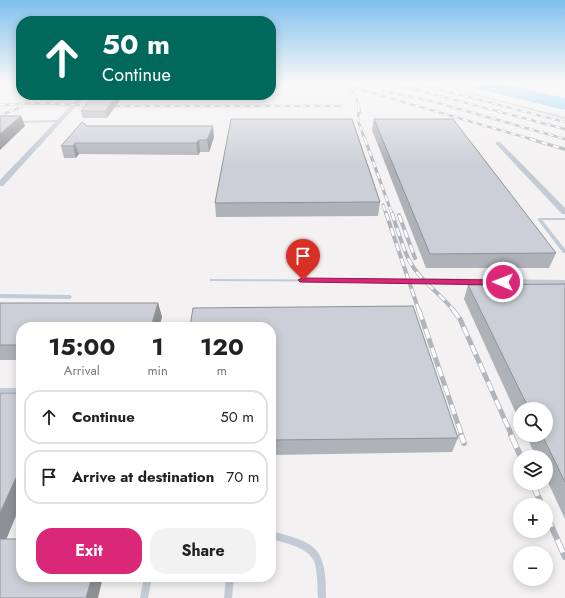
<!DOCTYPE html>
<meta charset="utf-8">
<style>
body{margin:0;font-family:Jost,sans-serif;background:#f2f2f2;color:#222;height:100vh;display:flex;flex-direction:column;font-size:15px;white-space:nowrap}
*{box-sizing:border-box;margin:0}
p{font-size:13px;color:#767676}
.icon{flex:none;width:22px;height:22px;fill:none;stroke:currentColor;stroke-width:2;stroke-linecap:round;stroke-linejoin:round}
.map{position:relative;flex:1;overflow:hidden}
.drawer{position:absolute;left:16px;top:322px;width:260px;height:260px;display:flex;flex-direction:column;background:#fff;border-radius:16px;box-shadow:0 2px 10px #0003}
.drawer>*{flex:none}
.top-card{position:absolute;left:16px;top:16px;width:260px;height:84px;border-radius:16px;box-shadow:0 2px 10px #0003;background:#00695c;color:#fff;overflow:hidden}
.controls{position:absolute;left:513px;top:402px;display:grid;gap:8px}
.controls a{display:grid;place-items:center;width:40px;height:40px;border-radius:50%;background:#fff;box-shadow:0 2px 10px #0003;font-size:20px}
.pin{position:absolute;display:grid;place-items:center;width:34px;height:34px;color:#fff;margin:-41px -17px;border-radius:50% 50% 50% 0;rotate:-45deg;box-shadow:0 0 4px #0007}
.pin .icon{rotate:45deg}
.me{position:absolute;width:44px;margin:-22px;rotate:271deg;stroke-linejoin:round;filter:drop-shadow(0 0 3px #0008)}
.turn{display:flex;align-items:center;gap:14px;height:84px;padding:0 20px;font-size:18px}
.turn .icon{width:52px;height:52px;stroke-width:2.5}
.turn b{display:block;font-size:28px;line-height:34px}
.eta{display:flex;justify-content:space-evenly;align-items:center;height:68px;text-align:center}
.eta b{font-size:24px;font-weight:700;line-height:28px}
.primary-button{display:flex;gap:8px;margin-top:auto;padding:8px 20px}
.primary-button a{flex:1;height:46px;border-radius:16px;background:#db2777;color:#fff;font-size:16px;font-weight:700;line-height:46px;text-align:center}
.primary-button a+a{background:#f2f2f2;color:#222}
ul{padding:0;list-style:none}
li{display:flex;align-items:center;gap:12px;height:54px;margin:0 8px 6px;padding:0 12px;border:2px solid #e0e0e0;border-radius:16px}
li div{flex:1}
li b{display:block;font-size:15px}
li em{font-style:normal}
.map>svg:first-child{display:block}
</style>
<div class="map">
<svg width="565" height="598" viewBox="0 0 565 598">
<rect width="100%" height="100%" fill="#f3f1f1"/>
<!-- water -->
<path fill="#85d1f5" d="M454,83H501L565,98V110Z"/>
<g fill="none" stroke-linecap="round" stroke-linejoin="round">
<!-- lane -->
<path fill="#c3cbd7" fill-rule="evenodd" d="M430,83H432L565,117V119Z
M59,120L60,121V122L18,123L17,122L18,121Z
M538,218H565V220H542L565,249V253H563L538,220Z
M210,279L426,280L428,281L426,282L212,281H210Z
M0,294L70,295L72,297L70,299L0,298Z
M0,388H21V392H0Z
M271,531C284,535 307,539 316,550C326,561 326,584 326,598H318C317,586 318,572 314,561C308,547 284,543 271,539Z
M144,577H152L148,598H140Z
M226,577H234L232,598H224Z"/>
<!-- street -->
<path fill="#c3cbd7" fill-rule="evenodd" d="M81,95H86L3,186H0V180Z
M496,142H500L565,208V214H562L496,144Z
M426,278L565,280V286L423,283L421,281L423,279Z"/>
<defs>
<path id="rail-far4" d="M338,83L534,140
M391,83L565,129
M415,83L565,122
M347,87L355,93L360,112
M384,91L431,101L565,139
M47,100L71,95
M0,105L40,103L99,106H341
M359,107L358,121L365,140
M0,115L22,107"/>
<path id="rail-far3" d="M365,139L392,214
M530,139L564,149
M383,205L386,214"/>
<path id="rail-far2" d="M386,213L419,311
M392,213C397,228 402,246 409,260C419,280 440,293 454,311
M399,215L415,258"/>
<path id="rail-far1" d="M419,310L462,436
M453,310L460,319L512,436"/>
<path id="rail" d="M461,435L464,443
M511,435L521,457
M532,483L542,505
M546,514L565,557"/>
</defs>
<!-- rail-far4 casing -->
<use href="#rail-far4" stroke="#b2b5bc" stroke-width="2.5"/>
<!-- rail-far3 casing -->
<use href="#rail-far3" stroke="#b2b5bc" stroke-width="3"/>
<!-- rail-far2 casing -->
<use href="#rail-far2" stroke="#b2b5bc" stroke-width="4"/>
<!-- rail-far1 casing -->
<use href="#rail-far1" stroke="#b2b5bc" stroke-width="5"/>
<!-- rail casing -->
<use href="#rail" stroke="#b2b5bc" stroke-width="6"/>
<!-- rail-far4 -->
<use href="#rail-far4" stroke="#fff" stroke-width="1.5" stroke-dasharray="5" stroke-linecap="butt"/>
<!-- rail-far3 -->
<use href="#rail-far3" stroke="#fff" stroke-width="2" stroke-dasharray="6" stroke-linecap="butt"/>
<!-- rail-far2 -->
<use href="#rail-far2" stroke="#fff" stroke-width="2.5" stroke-dasharray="8" stroke-linecap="butt"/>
<!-- rail-far1 -->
<use href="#rail-far1" stroke="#fff" stroke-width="3.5" stroke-dasharray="10" stroke-linecap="butt"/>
<!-- rail -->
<use href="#rail" stroke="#fff" stroke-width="4.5" stroke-dasharray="14" stroke-linecap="butt"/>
</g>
<!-- wall -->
<path fill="#afb2b9" d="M102,96L107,118H83L81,111Z
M374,119L556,253L549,268H426L372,130Z
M87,126L214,137L209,152H200L198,155L79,154L76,158H64L61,146Z
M380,202L378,216L216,217L215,203Z
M565,284V519L546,478V457H536L526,435H546V409H520V422L464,299L468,285Z
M0,303H158L162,317L159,327H21V360H0Z
M271,327L458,438L452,452L271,455Z"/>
<!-- shaded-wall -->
<path fill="#8f9196" d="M118,95H124L107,118L105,111Z
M21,116L25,126L0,150V134Z
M213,126L214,137L209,152L207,140Z
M199,140L200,152L198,155L196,143Z
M75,143L79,154L76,158L73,146Z
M158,303L162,317L159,327H151Z
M21,467V504L1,552L0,551V513Z
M92,577H103L98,598H86Z"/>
<!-- building -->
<path fill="#cccfd7" stroke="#8f9196" d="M102,95H118L105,111H81L94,96H102Z
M0,116H21L0,134Z
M231,119H352L380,202L215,203Z
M374,119H453L556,253L430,254Z
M82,122L87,126H213L207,140H199L196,143H75L73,146H61Z
M565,284V482L542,435H546V409H529L468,285Z
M0,303H158L151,327H21V345H0Z
M413,306L458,438L271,440V327H190L193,308Z
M0,393H21V467L0,513Z
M0,539H21V577H92L86,598H0Z"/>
<!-- sky -->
<linearGradient id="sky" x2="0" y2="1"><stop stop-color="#80c0ed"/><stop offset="0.5" stop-color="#faf9f9"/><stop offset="1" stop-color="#faf9f9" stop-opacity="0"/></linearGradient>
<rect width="565" height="166" fill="url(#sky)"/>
<!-- route -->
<path fill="#db2777" stroke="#8e194d" d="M303,278L503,280L507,282L503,285L300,282L298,280L300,279Z"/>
</svg>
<div class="controls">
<a><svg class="icon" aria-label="search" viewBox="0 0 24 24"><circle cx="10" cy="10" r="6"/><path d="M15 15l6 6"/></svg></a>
<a><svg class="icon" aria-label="layers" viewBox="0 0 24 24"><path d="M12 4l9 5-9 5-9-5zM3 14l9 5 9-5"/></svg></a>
<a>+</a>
<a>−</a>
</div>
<div class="pin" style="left:303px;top:280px;background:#d93025"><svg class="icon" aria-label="arrive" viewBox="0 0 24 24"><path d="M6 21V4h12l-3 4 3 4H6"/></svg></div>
<svg class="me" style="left:503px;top:282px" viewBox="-20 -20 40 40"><circle r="17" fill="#db2777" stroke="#fff" stroke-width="3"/><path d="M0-11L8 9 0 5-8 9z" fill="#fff"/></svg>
<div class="top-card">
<div class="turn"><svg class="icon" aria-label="ahead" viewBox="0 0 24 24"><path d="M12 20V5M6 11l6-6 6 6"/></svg><div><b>50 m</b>Continue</div></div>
</div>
<section class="drawer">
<div class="eta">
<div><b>15:00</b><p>Arrival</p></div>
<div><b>1</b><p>min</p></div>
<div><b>120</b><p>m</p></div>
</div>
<ul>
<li><svg class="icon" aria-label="ahead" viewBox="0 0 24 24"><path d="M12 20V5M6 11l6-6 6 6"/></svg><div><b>Continue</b></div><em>50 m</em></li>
<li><svg class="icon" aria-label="arrive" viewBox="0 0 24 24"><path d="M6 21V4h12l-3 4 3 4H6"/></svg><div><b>Arrive at destination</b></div><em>70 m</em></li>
</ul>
<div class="primary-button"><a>Exit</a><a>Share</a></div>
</section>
</div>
